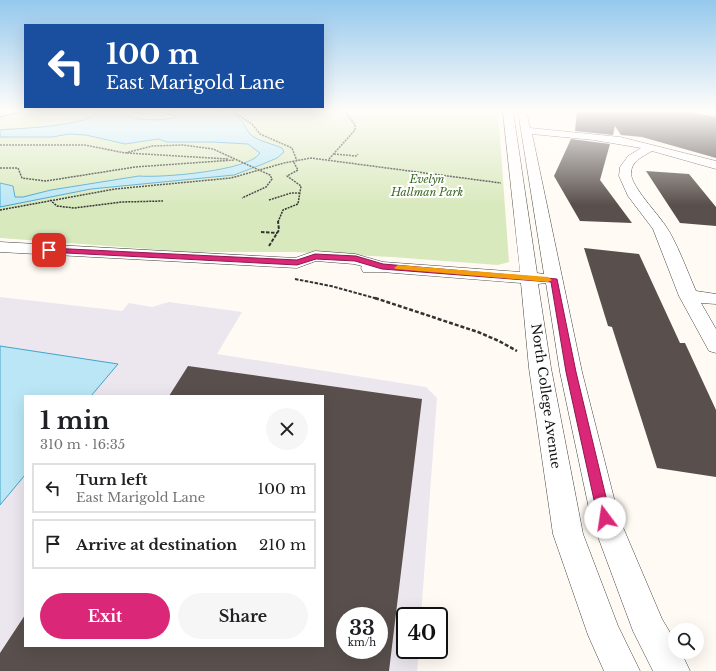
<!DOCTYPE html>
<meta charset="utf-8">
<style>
body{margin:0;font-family:"Libre Baskerville",serif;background:#f6f6f6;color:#202124;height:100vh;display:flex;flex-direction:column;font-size:15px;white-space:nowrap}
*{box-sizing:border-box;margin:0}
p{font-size:13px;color:#757577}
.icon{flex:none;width:22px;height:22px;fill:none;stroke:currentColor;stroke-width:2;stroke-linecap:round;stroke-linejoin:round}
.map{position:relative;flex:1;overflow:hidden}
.details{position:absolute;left:24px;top:395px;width:300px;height:252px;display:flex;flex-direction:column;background:#fff;border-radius:0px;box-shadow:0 4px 16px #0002}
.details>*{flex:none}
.banner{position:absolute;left:24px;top:24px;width:300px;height:84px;border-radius:0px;box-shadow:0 4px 16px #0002;background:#1a4fa0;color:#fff;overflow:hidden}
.buttons{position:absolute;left:668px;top:623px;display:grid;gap:8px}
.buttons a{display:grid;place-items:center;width:36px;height:36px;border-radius:50%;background:#fff;box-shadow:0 4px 16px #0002;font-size:20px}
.speed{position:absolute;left:336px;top:607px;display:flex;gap:8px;font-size:20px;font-weight:700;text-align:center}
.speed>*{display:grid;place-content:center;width:52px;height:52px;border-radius:50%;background:#fff;box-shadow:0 4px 16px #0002;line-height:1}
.speed small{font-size:10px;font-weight:400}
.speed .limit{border:2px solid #111;border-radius:6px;background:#fff;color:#111}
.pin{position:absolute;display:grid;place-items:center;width:34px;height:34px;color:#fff;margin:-17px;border-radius:8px;box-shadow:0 2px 6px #0006}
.me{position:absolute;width:44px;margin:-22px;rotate:346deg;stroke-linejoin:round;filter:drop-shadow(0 0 3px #0008)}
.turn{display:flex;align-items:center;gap:14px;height:84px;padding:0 16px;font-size:18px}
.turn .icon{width:52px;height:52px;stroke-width:2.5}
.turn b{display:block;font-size:28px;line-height:34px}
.round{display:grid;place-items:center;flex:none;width:42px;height:42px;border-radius:21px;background:#f6f6f6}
.head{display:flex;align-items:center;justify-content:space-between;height:68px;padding:0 16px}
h1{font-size:24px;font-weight:700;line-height:30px}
.primary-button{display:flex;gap:8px;margin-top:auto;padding:8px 16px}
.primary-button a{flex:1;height:46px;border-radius:24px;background:#db2777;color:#fff;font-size:16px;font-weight:700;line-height:46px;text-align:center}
.primary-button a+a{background:#f6f6f6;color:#202124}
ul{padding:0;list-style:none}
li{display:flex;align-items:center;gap:12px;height:50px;margin:0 8px 6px;padding:0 8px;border:2px solid #e0e0e0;border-radius:0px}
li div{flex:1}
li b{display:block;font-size:15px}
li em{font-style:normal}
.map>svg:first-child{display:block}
</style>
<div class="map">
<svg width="716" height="671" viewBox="0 0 716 671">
<rect width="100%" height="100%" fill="#fffbf4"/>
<!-- industrial -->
<path fill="#ece6ee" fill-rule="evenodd" d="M0,297L122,311L129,303L152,307L169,302L242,312L217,354L426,387L437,398L421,616H405V650H419L417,671H0ZM25,396H323V646H25ZM345,616H379V650H345Z"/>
<!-- green -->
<path fill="#d9e9be" d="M0,111H498L509,262L498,265L391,257L292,252H190L0,238Z"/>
<!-- water -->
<path fill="#bae6f5" stroke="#42a4cb" d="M99,111H125L122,113C131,121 167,122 177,116L166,114V111C188,111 215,107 236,116C244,120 245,129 251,135C258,141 273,144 282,148L284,152L277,158L263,164L234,175L91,189L0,207V183L13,186L15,197H23L51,190L139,176C160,178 250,171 260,153L248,144L212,142H167L158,139L125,144L86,135L69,134L52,137H0V130C20,128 88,127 99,111Z
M0,346L118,364L91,396H25V475L0,505Z"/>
<!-- building -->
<path fill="#59504d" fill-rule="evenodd" d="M577,111H683L712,116L716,117V158L642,137L621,135L615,126L613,135L575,131Z
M571,139L610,144L600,180L632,223L580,221L554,176Z
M646,171L689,174L716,207V226L680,223Z
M584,248L639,254L680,343H685L716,410V477L657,468L612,327L608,326Z
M188,366L422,399L389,671H0V653L25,615V646H323V396H169ZM345,616H379V650H345Z"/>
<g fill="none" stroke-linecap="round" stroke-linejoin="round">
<defs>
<path id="minor" d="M503,111H513L537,273L544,274L518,111H526L530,128L620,137L716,161V169L652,151C642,157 631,161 631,174C632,187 657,213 665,225C676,240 688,273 696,291L716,294V304L701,303L716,329V353L709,351L679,296L653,229L628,196L619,176L620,167L628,156L641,148L594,140L532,134L582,372L619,518L662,619L675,641V652H681L690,671H653L633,631L591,518L560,372L546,283L538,284L551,368L583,534L618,626L640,671H604L588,635L553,534L529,368L521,283L382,272H363L361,268L362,266L354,264L316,261L297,268L0,252V242L295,258L315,251L355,254L383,262L520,272Z
M706,111H716V116Z"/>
</defs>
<!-- minor casing -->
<use href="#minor" stroke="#444" stroke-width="1"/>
<!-- path-far2 -->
<path stroke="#333" stroke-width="1.5" stroke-dasharray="2 1" stroke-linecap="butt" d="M232,111L252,124L260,134L292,148L297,161
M0,117L25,111
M0,145H85L125,153L152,146L183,145L213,149L270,175L272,179L266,187L242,198
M127,153L228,159
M334,154L356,156L358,154
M329,159L355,130V125L345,111
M0,168H18L22,178L46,181L135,167L234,160
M50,200L57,206L74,208L122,202L163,201
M269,200L291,193H300
M0,210L115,189L231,178L284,163L311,158L501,183
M278,222L283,210L298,204L301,186L287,176L298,170L293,161"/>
<!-- path-far1 -->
<path stroke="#333" stroke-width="2" stroke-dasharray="3.5 1.5" stroke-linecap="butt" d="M261,232L277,233
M269,246L279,230L278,221
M295,279L331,286L378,299"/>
<!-- path -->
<path stroke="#333" stroke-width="2.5" stroke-dasharray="4 2" stroke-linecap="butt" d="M375,298L478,332L499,341L517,351"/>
<!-- minor -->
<use href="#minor" fill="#fff" fill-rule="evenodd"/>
</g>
<!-- sky -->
<linearGradient id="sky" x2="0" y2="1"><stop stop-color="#95c8ed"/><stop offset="0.54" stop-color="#fffdfa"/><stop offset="1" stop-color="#fffdfa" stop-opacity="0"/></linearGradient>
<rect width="716" height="205" fill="url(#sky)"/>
<!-- route -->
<path fill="#db2777" stroke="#8e194d" d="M49,248L297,260L315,254L356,256L383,264L557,279L576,372L611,518L609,523L605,524L600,523L598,518L566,372L551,282L382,269L355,261L316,259L297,265L47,252V249Z"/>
<!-- slow -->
<path fill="#f59e0b" d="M398,265L548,277L552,280L548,282L396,269L394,268Z"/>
<g text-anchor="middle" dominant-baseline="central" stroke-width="4" stroke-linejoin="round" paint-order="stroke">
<!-- far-park labels -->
<g font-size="11" font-style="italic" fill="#386821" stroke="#fff">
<text x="427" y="179">Evelyn<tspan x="427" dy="13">Hallman Park</tspan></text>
</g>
<!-- street labels -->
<g font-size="13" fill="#111" stroke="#fff">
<text transform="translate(546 396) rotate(82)">North College Avenue</text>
</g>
</g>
</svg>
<div class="buttons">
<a><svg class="icon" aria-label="search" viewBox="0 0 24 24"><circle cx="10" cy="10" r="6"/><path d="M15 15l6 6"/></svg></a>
</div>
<div class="speed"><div>33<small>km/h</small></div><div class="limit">40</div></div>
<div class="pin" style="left:49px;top:250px;background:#d93025"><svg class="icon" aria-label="arrive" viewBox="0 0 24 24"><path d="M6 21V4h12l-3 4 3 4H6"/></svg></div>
<svg class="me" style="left:605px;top:518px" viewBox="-20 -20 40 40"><circle r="19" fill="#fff"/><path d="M0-13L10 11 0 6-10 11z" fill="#db2777"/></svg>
<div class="banner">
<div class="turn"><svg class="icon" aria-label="left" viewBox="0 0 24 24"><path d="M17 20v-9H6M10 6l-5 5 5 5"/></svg><div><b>100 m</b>East Marigold Lane</div></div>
</div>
<section class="details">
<div class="head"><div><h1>1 min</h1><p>310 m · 16:35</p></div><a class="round"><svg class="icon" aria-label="close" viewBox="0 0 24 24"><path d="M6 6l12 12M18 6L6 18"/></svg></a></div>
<ul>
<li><svg class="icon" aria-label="left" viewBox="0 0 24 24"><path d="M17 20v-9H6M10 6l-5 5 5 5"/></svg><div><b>Turn left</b><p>East Marigold Lane</p></div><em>100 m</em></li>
<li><svg class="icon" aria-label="arrive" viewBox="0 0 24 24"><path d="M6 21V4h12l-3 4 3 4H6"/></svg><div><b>Arrive at destination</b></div><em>210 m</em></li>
</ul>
<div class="primary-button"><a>Exit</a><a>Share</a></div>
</section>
</div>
